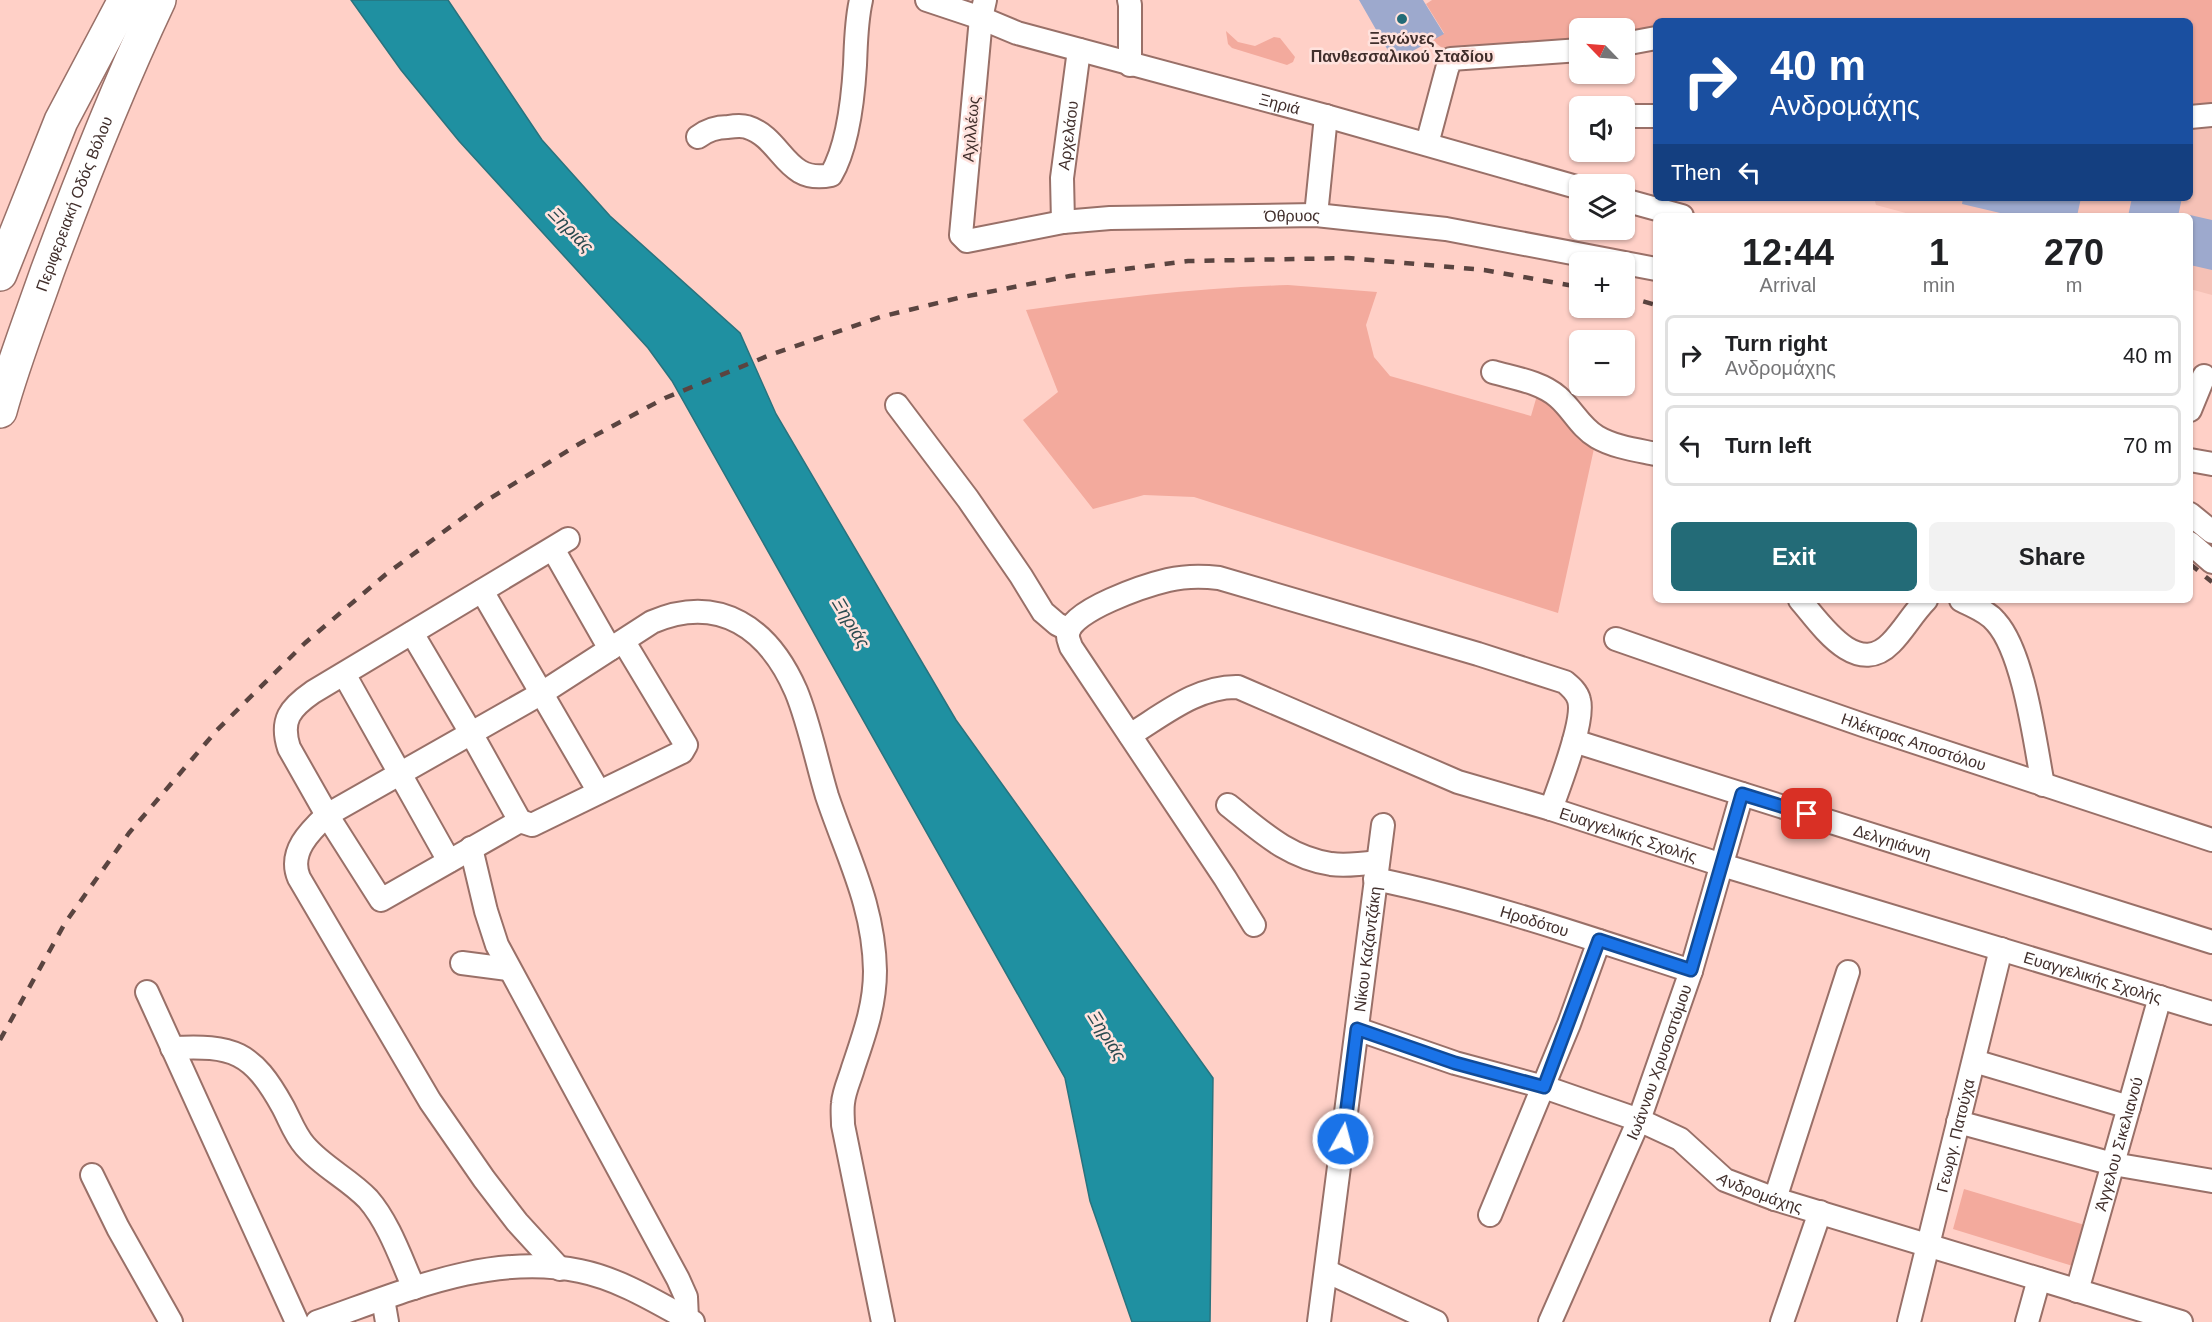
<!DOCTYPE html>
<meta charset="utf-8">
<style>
body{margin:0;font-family:Arial,sans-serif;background:#f2f2f2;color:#202124;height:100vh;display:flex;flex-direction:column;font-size:22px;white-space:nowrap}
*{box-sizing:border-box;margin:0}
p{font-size:20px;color:#757577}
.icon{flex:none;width:33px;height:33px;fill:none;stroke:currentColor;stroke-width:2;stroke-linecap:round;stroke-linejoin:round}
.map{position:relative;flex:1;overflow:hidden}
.sheet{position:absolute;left:1653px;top:213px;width:540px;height:390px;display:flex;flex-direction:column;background:#fff;border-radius:9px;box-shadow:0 2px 4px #0004}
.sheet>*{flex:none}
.guide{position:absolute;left:1653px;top:18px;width:540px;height:183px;border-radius:9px;box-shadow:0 2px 4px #0004;background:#1a4fa0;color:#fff;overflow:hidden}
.needle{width:39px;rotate:295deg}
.fabs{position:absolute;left:1569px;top:18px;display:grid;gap:12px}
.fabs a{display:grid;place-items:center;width:66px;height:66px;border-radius:9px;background:#fff;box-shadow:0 2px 4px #0004;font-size:30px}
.pin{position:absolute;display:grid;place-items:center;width:51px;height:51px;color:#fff;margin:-26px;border-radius:12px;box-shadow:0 3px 9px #0006}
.me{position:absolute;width:66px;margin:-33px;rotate:7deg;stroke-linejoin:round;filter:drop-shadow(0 0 4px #0008)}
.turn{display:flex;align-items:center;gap:21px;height:126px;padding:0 18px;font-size:27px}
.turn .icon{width:78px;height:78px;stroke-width:2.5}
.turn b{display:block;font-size:42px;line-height:51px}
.then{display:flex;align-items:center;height:57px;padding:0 18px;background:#0003;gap:12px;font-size:22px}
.eta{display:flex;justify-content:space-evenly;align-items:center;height:102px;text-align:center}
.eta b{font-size:36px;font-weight:700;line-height:42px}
.action{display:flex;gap:12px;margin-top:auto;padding:12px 18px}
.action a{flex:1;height:69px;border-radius:9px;background:#236b77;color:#fff;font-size:24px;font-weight:700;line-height:69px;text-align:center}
.action a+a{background:#f2f2f2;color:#202124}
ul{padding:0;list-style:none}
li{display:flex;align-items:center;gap:18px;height:81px;margin:0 12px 9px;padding:0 6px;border:3px solid #e0e0e0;border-radius:9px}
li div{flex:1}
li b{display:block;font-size:22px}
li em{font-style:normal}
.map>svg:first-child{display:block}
</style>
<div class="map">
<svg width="2212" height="1322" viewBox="0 0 2212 1322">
<rect width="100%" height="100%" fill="#ffd0c7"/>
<!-- built -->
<path fill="#f5c1b6" d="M2212,123V295L2190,289V216H1917L1876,205L1874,198H2190V125Z"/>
<!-- green -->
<path fill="#f3aa9d" d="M1432,0H2212V110L2190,112V21H1656V31L1625,35L1624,28H1580L1579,40L1446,51L1432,40L1444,33L1426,4Z
M1226,31L1238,42L1255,46L1274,37L1280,38L1295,57L1293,62L1287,65L1232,48L1228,44Z
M1288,285L1377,292L1366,325L1374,357L1390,376L1531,416L1538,392L1595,444L1558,613L1194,497L1144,495L1093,509L1023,420L1058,392L1026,310C1113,298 1200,288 1288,285Z
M1964,1189L2088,1226L2076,1267L1953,1229Z"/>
<!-- water -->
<path fill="#1f90a1" stroke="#29737e" stroke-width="1.5" d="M351,0H448L542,140L610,216L740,333L776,414L956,720L1213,1078L1210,1322H1132L1090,1201L1065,1078L672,381L648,348L459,141L401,70Z"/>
<!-- building -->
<path fill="#9da9cd" d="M1359,0H1423L1444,34L1394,61Z
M1963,198H2081L2077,216H2013L1962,204Z
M2132,198H2182L2178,216H2128Z
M2190,215L2212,220V270L2190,265Z"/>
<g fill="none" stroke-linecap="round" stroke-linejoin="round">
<defs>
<g id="minor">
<path id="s1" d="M927,0L981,18L1017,33L1326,116L1580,188"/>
<path id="s2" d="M985,0L981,18L961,235L967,241L1063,222L1110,218L1316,215L1446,229L1656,269"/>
<path d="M1129,0L1130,5V65"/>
<path d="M1624,44L1656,38"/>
<path d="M1630,116H1656"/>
<path d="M2190,117L2212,115"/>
<path d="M698,137C707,130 717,127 728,127C734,126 741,125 747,127C783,138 785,185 831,175C848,146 853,99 855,65C856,43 856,22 861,0"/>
<path d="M1427,144L1447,69L1451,59L1580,50"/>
<path d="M1624,200L1682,216"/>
<path d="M1316,215L1326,116"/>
<path id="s3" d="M1063,222L1062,178L1079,50"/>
<path d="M1493,372C1514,378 1541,382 1558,397C1573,410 1580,427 1597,437C1614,447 1637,450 1656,454"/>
<path d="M897,405L968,499L1021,576L1043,612L1057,624L1069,630"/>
<path d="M2190,410L2204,376"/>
<path d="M2190,460L2212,464"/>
<path d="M2190,514L2212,532"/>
<path d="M568,539L313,692C290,708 280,720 289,748L327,815L381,900L520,821L532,825L682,752L686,745L624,642"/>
<path d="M2190,543L2212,562"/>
<path d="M553,549L610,649"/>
<path d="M482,591L599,792"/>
<path d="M1800,600C1820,623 1856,679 1891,643C1904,630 1913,613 1926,600"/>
<path d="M1961,600C1974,607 1987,611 1996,622C2024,653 2035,743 2043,785"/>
<path d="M412,633L471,733L520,821"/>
<path id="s4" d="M1616,639L1863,725L2212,840"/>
<path d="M344,674L449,861"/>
<path id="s5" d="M1130,735C1163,715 1197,686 1238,687L1458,782L1551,809L1722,865L2212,1013"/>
<path id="s6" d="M1574,741L2212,942"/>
<path d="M1228,805C1261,831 1287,857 1331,864C1346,866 1362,864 1377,862"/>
<path d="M471,848L486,911L497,945L678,1279L686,1297L687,1319"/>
<path id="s7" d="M1375,879C1482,901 1587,937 1691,971"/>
<path d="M1254,925L1225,878L1071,647C1070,643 1067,638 1068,634C1070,610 1147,585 1168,580C1185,576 1203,576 1219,578L1478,654L1565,682C1571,687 1577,692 1579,700C1585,721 1559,786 1551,809"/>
<path d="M462,963L508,969"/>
<path d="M147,992L297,1322"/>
<path id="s8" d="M1357,1029L1455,1063L1544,1087L1639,1120L1680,1139L1725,1180L1775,1199L2181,1322"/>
<path d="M172,1048C233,1045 252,1051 283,1107C290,1120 295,1135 305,1146C323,1167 349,1179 368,1199C389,1223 401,1259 414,1288"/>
<path d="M1974,1061L2129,1107"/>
<path d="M1958,1122L2113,1164L2212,1181"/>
<path d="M92,1175L118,1228L171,1322"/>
<path d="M1775,1199L1848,972"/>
<path d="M1490,1215L1569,1024L1599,941"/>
<path d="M560,1269L517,1222L484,1179L430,1101L299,878C288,852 310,831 327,815L542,693L652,622C720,593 769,629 796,691C809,722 817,763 827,796C847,856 874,905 875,971C875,1006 864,1035 853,1068C850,1079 844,1091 843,1103C842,1110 843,1118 843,1125L883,1322"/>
<path d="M1326,1271L1436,1322"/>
<path id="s9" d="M2077,1291L2160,997"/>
<path d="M383,1299L387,1322"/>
<path d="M317,1322C401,1293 489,1252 580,1271C620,1279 658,1303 693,1322"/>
<path id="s10" d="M1319,1322L1383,825"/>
<path id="s11" d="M1550,1322L1639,1120L1691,971L1742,794"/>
<path d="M1782,1322L1820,1212"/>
<path id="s12" d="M1909,1322L2001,949"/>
<path d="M2027,1322L2039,1279"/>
</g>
<g id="primary">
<path d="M0,274L61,121L125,0"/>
<path id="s13" d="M0,411C13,364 31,318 47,272C81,180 117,89 159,0"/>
</g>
</defs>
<!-- minor casing -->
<use href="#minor" stroke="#997068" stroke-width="26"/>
<!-- primary casing -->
<use href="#primary" stroke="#997068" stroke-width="36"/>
<!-- minor -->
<use href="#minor" stroke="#fff" stroke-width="22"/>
<!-- primary -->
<use href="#primary" stroke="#fff" stroke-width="33"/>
<!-- rail -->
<path stroke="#5a4440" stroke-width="4.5" stroke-dasharray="10 10" stroke-linecap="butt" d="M1624,296L1656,305
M2190,564L2212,582
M0,1040L65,923L129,833L217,730L305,643L385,575L484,502L579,444L665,398L770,355L880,317L958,298L1070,276L1188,261L1348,258L1484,270L1580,287"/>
</g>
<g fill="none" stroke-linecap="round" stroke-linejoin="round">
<defs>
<path id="route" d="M1343,1139L1357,1029L1455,1063L1544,1087L1599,940L1691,970L1742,794L1807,814"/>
</defs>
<!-- route casing -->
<use href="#route" stroke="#114b97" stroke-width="15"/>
<!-- route -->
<use href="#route" stroke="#1a73e8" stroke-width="10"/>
</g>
<!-- markers -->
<circle fill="#236b77" stroke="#ffe2dd" stroke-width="2" cx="1402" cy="19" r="6"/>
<g text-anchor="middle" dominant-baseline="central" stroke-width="5" stroke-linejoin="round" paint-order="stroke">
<!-- poi labels -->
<g font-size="16" font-weight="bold" fill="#412f2c" stroke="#ffe2dd">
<text x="1402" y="38">Ξενώνες<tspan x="1402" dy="18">Πανθεσσαλικού Σταδίου</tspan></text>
</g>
<!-- street labels -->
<g font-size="16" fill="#412f2c" stroke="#ffe2dd">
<text stroke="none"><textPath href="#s1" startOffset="368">Ξηριά</textPath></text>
<text transform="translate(971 129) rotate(-85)">Αχιλλέως</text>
<text stroke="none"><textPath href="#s3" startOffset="87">Αρχελάου</textPath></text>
<text stroke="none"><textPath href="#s13" startOffset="220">Περιφερειακή Οδός Βόλου</textPath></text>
<text stroke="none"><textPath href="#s2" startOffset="572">Όθρυος</textPath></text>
<text stroke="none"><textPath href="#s4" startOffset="315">Ηλέκτρας Αποστόλου</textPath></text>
<text stroke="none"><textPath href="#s5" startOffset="538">Ευαγγελικής Σχολής</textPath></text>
<text stroke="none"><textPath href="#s6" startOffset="334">Δελγηιάννη</textPath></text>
<text stroke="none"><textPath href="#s7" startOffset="165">Ηροδότου</textPath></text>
<text stroke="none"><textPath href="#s10" startOffset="376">Νίκου Καζαντζάκη</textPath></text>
<text stroke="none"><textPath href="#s5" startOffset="1024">Ευαγγελικής Σχολής</textPath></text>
<text stroke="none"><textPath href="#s11" startOffset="282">Ιωάννου Χρυσοστόμου</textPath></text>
<text stroke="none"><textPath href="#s12" startOffset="192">Γεωργ. Πατούχα</textPath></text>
<text stroke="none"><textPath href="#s9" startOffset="153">Άγγελου Σικελιανού</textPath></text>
<text stroke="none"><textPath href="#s8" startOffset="440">Ανδρομάχης</textPath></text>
</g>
<!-- water labels -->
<g font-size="18" font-style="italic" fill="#2b4b50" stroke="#ffe2dd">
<text transform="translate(571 230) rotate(46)">Ξηριάς</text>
<text transform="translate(851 623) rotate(59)">Ξηριάς</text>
<text transform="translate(1107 1036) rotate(58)">Ξηριάς</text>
</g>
</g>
</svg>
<div class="fabs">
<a><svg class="needle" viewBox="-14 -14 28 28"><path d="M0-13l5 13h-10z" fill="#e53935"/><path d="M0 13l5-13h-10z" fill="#757577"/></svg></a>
<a><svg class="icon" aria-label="sound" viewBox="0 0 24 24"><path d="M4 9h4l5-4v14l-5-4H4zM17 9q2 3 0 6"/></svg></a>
<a><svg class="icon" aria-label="layers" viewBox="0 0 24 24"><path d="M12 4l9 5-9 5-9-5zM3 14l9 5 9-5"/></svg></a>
<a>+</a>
<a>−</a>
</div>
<div class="pin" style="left:1807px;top:814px;background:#d93025"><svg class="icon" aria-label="arrive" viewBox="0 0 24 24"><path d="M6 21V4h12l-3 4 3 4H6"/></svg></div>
<svg class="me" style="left:1343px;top:1139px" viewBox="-20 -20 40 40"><circle r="17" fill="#1a73e8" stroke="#fff" stroke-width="3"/><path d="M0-11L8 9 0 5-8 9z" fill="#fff"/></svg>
<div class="guide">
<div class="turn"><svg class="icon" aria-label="right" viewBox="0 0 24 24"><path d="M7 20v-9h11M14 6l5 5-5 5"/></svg><div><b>40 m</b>Ανδρομάχης</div></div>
<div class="then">Then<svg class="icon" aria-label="left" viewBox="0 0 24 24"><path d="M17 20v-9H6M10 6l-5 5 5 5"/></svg></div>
</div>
<section class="sheet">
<div class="eta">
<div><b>12:44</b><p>Arrival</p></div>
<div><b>1</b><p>min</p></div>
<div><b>270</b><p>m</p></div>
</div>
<ul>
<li><svg class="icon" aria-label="right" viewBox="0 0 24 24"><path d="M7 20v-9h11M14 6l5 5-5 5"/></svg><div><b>Turn right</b><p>Ανδρομάχης</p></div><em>40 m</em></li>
<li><svg class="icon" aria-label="left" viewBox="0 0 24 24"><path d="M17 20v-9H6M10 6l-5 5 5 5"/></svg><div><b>Turn left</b></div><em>70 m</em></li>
</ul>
<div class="action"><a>Exit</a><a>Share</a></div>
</section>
</div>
